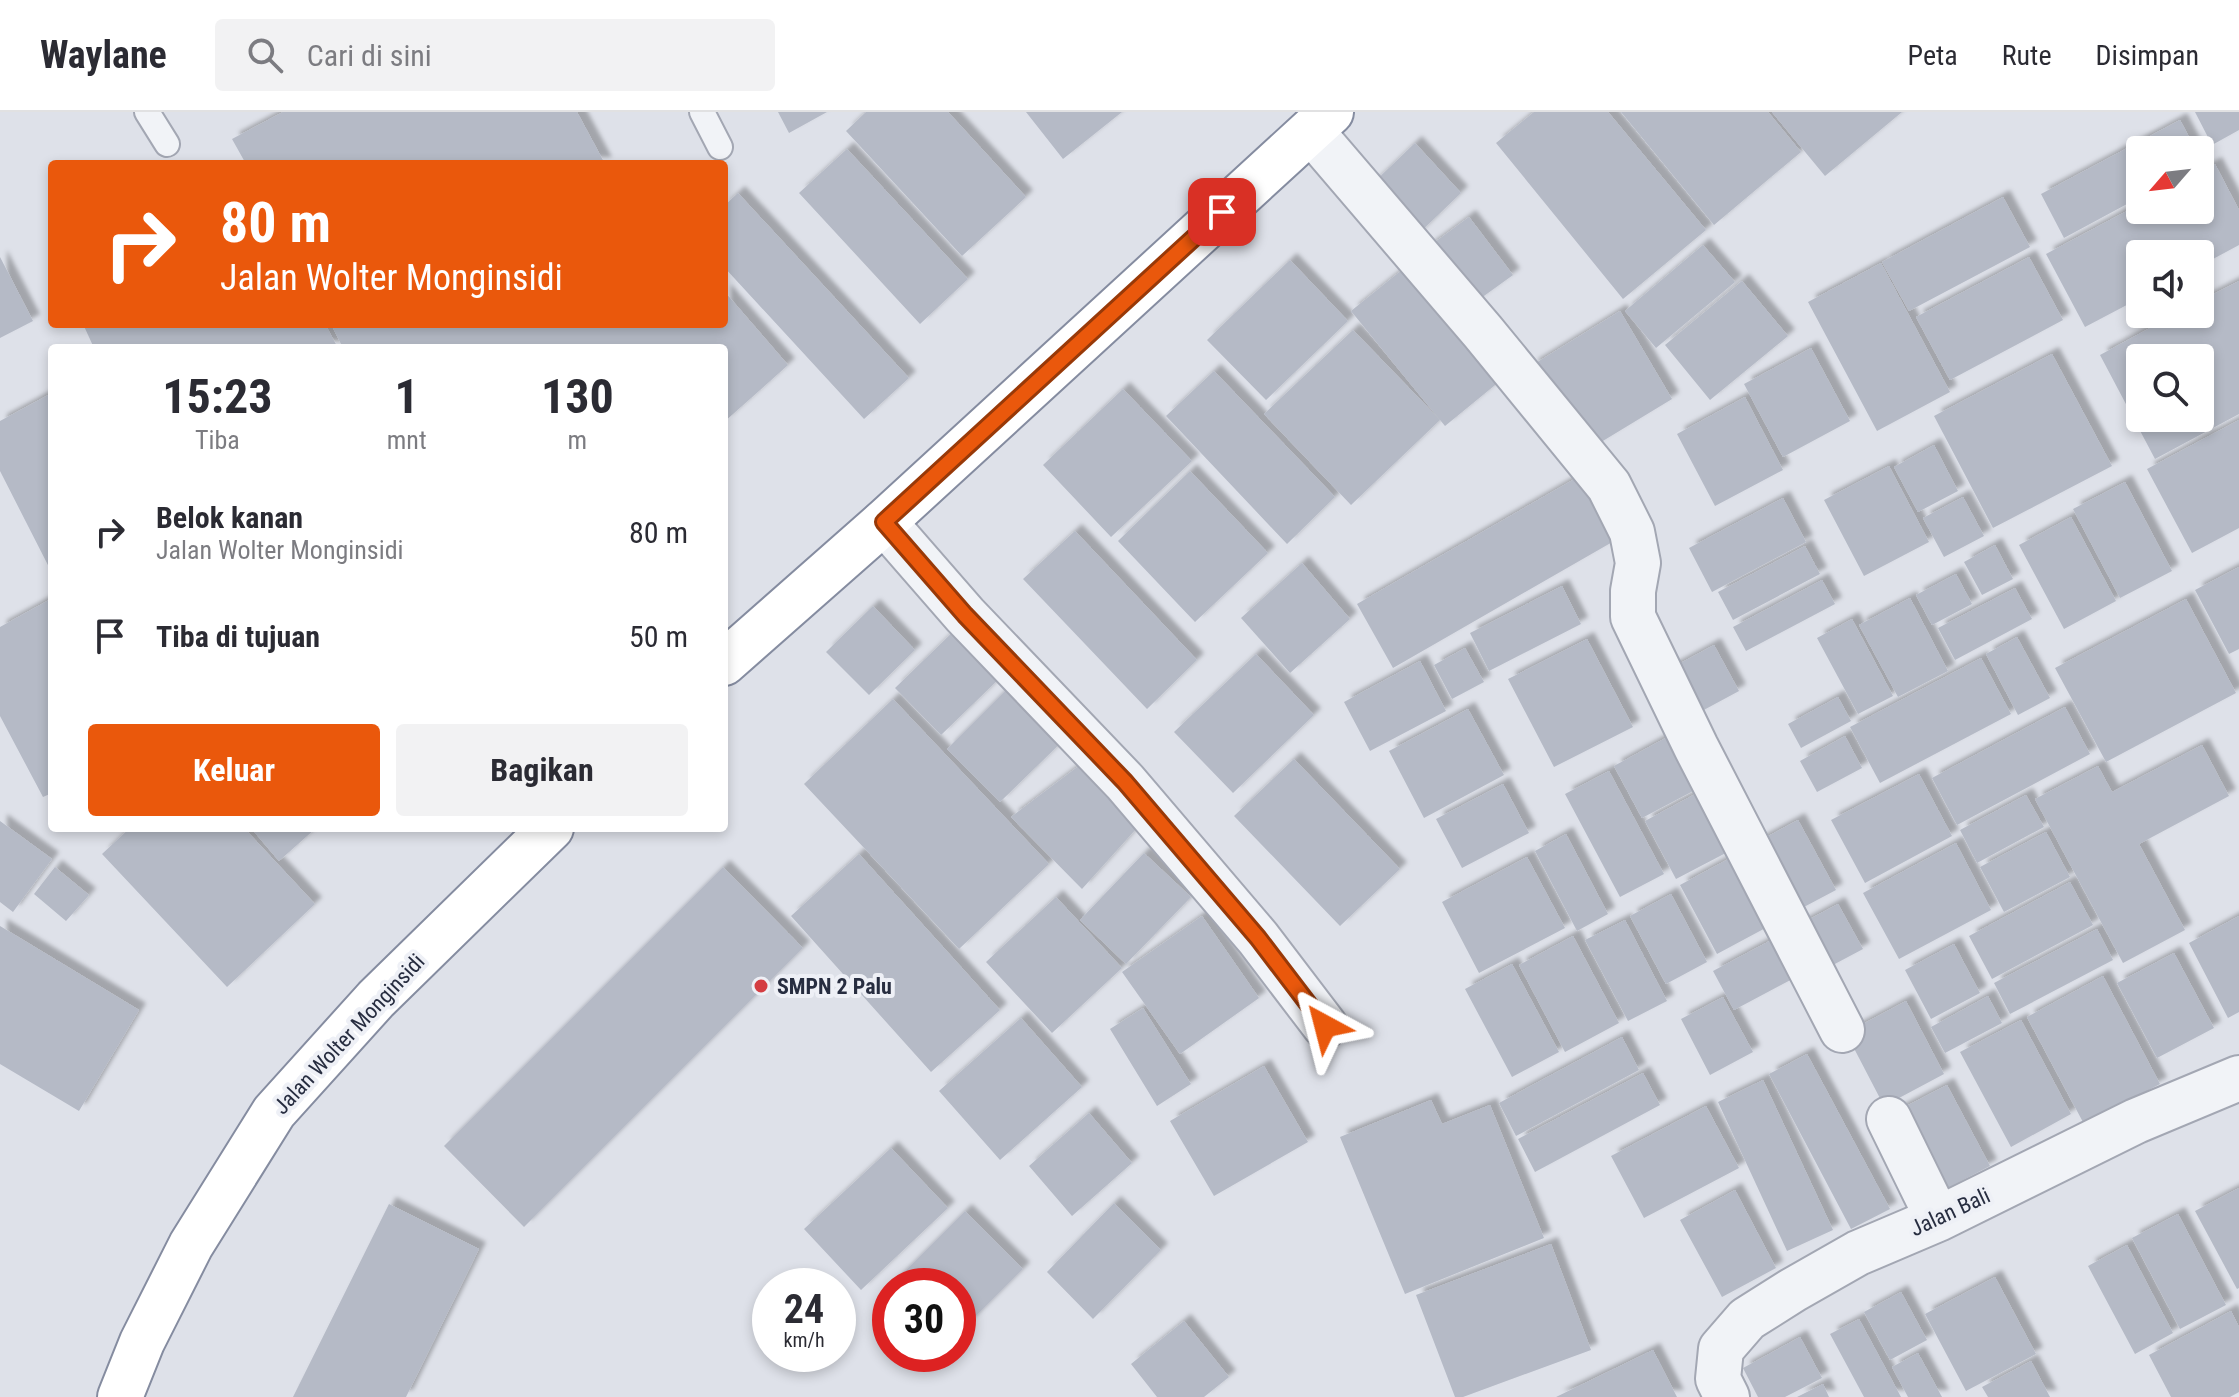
<!DOCTYPE html>
<html lang="id">
<style>
body{margin:0;font-family:"Roboto Condensed",sans-serif;background:#f2f2f3;color:#2b2b33;height:100vh;display:flex;flex-direction:column;font-size:30px;white-space:nowrap}
*{box-sizing:border-box;margin:0}
p{font-size:26px;color:#7c7c81}
.icon{flex:none;width:44px;height:44px;fill:none;stroke:currentColor;stroke-width:2;stroke-linecap:round;stroke-linejoin:round}
.map{position:relative;flex:1;overflow:hidden}
.details{position:absolute;left:48px;top:232px;width:680px;height:488px;display:flex;flex-direction:column;background:#fff;border-radius:8px;box-shadow:0 4px 12px #0003}
.details>*{flex:none}
.hud{position:absolute;left:48px;top:48px;width:680px;height:168px;border-radius:8px;box-shadow:0 4px 12px #0003;background:#ea580c;color:#fff;overflow:hidden}
.needle{width:52px;rotate:242deg}
.buttons{position:absolute;left:2126px;top:24px;display:grid;gap:16px}
.buttons a{display:grid;place-items:center;width:88px;height:88px;border-radius:8px;background:#fff;box-shadow:0 4px 12px #0003;font-size:40px}
.speed{position:absolute;left:752px;top:1156px;display:flex;gap:16px;font-size:40px;font-weight:700;text-align:center}
.speed>*{display:grid;place-content:center;width:104px;height:104px;border-radius:50%;background:#fff;box-shadow:0 4px 12px #0003;line-height:1}
.speed small{font-size:20px;font-weight:400}
.speed .limit{border:12px solid #d22;background:#fff;color:#111}
.pin{position:absolute;display:grid;place-items:center;width:68px;height:68px;color:#fff;margin:-34px;border-radius:16px;box-shadow:0 4px 12px #0006}
.me{position:absolute;width:88px;margin:-44px;rotate:322deg;stroke-linejoin:round;filter:drop-shadow(0 0 6px #0008)}
.turn{display:flex;align-items:center;gap:28px;height:168px;padding:0 40px;font-size:36px}
.turn .icon{width:104px;height:104px;stroke-width:2.5}
.turn b{display:block;font-size:56px;line-height:68px}
.eta{display:flex;justify-content:space-evenly;align-items:center;height:136px;text-align:center}
.eta b{font-size:48px;font-weight:700;line-height:56px}
.cta{display:flex;gap:16px;margin-top:auto;padding:16px 40px}
.cta a{flex:1;height:92px;border-radius:8px;background:#ea580c;color:#fff;font-size:32px;font-weight:700;line-height:92px;text-align:center}
.cta a+a{background:#f2f2f3;color:#2b2b33}
ul{padding:0;list-style:none}
li{display:flex;align-items:center;gap:24px;height:104px;padding:0 40px}
li div{flex:1}
li b{display:block;font-size:30px}
li em{font-style:normal}
header{display:flex;align-items:center;gap:48px;box-sizing:border-box;height:112px;padding:0 40px;background:#fff;border-bottom:2px solid #e1e1e2}
header strong{font-size:38px}
nav{display:flex;gap:44px;margin-inline-start:auto;font-size:28px}
.search{width:560px;height:72px;background:#f2f2f3;display:flex;align-items:center;gap:20px;box-sizing:border-box;padding:0 28px;border-radius:8px;color:#7c7c81;font-size:30px}
.map>svg:first-child{display:block}
</style>
<header>
<strong>Waylane</strong>
<div class="search"><svg class="icon" aria-label="search" viewBox="0 0 24 24"><circle cx="10" cy="10" r="6"/><path d="M15 15l6 6"/></svg>Cari di sini</div>
<nav><a>Peta</a><a>Rute</a><a>Disimpan</a></nav>
</header>
<div class="map">
<svg width="2239" height="1285" viewBox="0 0 2239 1285">
<defs>
<filter id="shadow"><feDropShadow dx="7" dy="-7" stdDeviation="2" flood-color="#0004"/></filter>
</defs>
<rect width="100%" height="100%" fill="#dee1e9"/>
<!-- building -->
<path fill="#b5bac6" fill-rule="evenodd" filter="url(#shadow)" d="M283,0H577L605,52H246L232,27Z
M778,0H827L789,21Z
M866,0H948L1026,85L962,144L846,19Z
M1026,0H1122L1063,47Z
M1534,0H1608L1706,118L1623,187L1496,31Z
M1621,0H1768L1801,40L1714,113Z
M1772,0H1902L1825,64Z
M2195,0H2239V18L2212,33Z
M2180,8L2196,38H2140V85L2064,126L2041,82Z
M1415,31L1461,81L1413,127L1366,78Z
M847,37L968,167L920,212L799,81Z
M2215,52L2239,98V133L2200,154V142H2140V186L2085,215L2046,142L2140,92V98H2200V60Z
M738,81L909,266L864,307L724,155V94Z
M2003,85L2030,135L1909,199L1882,150Z
M1469,105L1513,163L1470,194L1427,136Z
M1703,133L1735,170L1656,236L1625,199Z
M0,145L33,209L0,226Z
M1418,145L1511,260L1445,314L1351,199Z
M2029,145L2063,208L1950,268L1916,205Z
M1290,148L1348,209L1266,288L1207,228Z
M1881,151L1950,280L1877,319L1808,190Z
M1742,169L1788,224L1710,288L1665,233Z
M2239,169V302L2155,347L2100,243L2176,202H2200V189ZM2140,246H2200V306H2140Z
M724,179L788,253L724,310V236H343L331,212H724Z
M1620,199L1672,287L1583,341L1531,254Z
M83,212H325L338,236H94Z
M1353,218L1440,308L1351,393L1264,302Z
M1811,236L1850,309L1783,345L1744,272Z
M2052,242L2112,354L1993,416L1934,304Z
M1214,259L1335,385L1287,432L1166,304Z
M1123,277L1192,349L1111,425L1043,353Z
M52,281V461L0,359V309Z
M1745,285L1783,358L1715,394L1677,322Z
M2239,308V416L2192,441L2147,357Z
M1934,333L1958,379L1918,400L1894,355Z
M1889,354L1929,430L1864,464L1824,388Z
M1592,357L1628,421L1393,556L1357,492Z
M1190,359L1268,441L1195,510L1118,429Z
M2125,370L2172,459L2120,486L2073,397Z
M1963,385L1984,424L1944,445L1923,406Z
M1783,386L1806,430L1712,480L1689,436Z
M2071,405L2116,489L2064,517L2019,433Z
M1075,419L1197,548L1147,597L1023,467Z
M1995,433L2013,467L1982,483L1964,450Z
M1805,434L1820,462L1733,508L1718,480Z
M1302,451L1350,507L1290,561L1241,506Z
M2239,455V537L2229,542L2195,478Z
M1956,462L1972,492L1932,513L1916,483Z
M1822,468L1835,492L1746,539L1733,515Z
M1562,474L1581,512L1489,559L1470,521Z
M2015,476L2032,507L1955,548L1938,516Z
M1910,486L1948,559L1898,585L1859,513Z
M2186,487L2236,581L2106,650L2055,556Z
M49,488L52,493V681L43,685L0,604V515Z
M873,494L915,538L869,583L826,540Z
M1852,507L1893,584L1858,602L1817,526Z
M957,516L1002,564L941,623L895,576Z
M2017,525L2050,586L2018,603L1986,542Z
M1587,527L1633,615L1554,655L1508,567Z
M1714,533L1739,579L1687,607L1662,561Z
M1465,536L1484,570L1452,587L1434,553Z
M1256,542L1314,603L1233,681L1174,620Z
M1981,546L2011,602L1880,671L1850,615Z
M1420,549L1446,599L1370,639L1344,590Z
M1017,567L1071,621L1000,690L947,637Z
M1838,585L1851,609L1801,636L1788,612Z
M893,587L1049,752L959,837L804,672Z
M2065,595L2090,642L1957,713L1932,666Z
M1468,597L1504,663L1424,706L1389,639Z
M1684,616L1712,669L1642,706L1614,654Z
M1845,624L1862,656L1817,680L1800,649Z
M2202,633L2229,684L2139,732L2185,818L2123,851L2035,687L2098,654L2112,680Z
M1294,647L1400,757L1340,814L1234,704Z
M1084,650L1136,717L1082,777L1011,705Z
M1609,659L1664,762L1620,785L1565,682Z
M1919,662L1952,724L1865,771L1831,708Z
M1503,672L1529,721L1462,756L1436,707Z
M1712,673L1743,732L1676,767L1645,709Z
M2026,683L2044,715L1977,751L1960,718Z
M1798,708L1836,778L1785,805L1748,735Z
M0,709L52,747L13,800L0,790Z
M130,716H244L315,792L227,875L102,742Z
M251,716H316L279,749Z
M2046,720L2070,765L2004,800L1980,755Z
M1566,722L1608,802L1577,819L1535,739Z
M1956,731L1991,798L1899,847L1863,781Z
M1144,741L1191,785L1126,852L1080,808Z
M859,742L1000,898L931,960L791,804Z
M1734,744L1771,813L1717,842L1680,773Z
M1527,745L1565,816L1479,861L1442,790Z
M55,755L89,783L66,809L34,782Z
M723,755L803,836L524,1115L444,1034Z
M2070,770L2093,813L1992,867L1969,824Z
M1671,782L1707,850L1666,872L1630,804Z
M1056,785L1122,856L1052,921L986,850Z
M1838,792L1863,837L1816,862L1791,817Z
M1202,804L1259,886L1180,942L1122,860Z
M2239,804V900L2228,906L2189,831Z
M1625,808L1667,889L1628,909L1585,828Z
M0,814L139,898L79,999L0,952Z
M2097,817L2113,848L2010,902L1994,871Z
M1573,824L1619,911L1565,940L1519,853Z
M1777,825L1798,864L1734,898L1713,859Z
M1954,832L1980,881L1931,907L1905,858Z
M2174,841L2214,916L2157,946L2117,871Z
M1512,852L1559,940L1512,965L1465,877Z
M2103,864L2160,972L2084,1012L2027,905Z
M1988,884L2002,911L1945,941L1931,915Z
M1723,885L1753,940L1710,963L1681,907Z
M1906,889L1944,962L1884,994L1846,921Z
M1143,896L1191,972L1157,994L1110,917Z
M1021,906L1082,975L1000,1048L939,979Z
M2021,908L2071,1002L2011,1035L1960,940Z
M1622,925L1639,958L1516,1024L1499,991Z
M1807,942L1890,1097L1851,1117L1769,962Z
M1264,954L1308,1030L1214,1084L1170,1009Z
M1643,961L1660,993L1535,1060L1518,1027Z
M1763,968L1833,1118L1787,1139L1718,990Z
M1947,973L1990,1054L1932,1084L1889,1003Z
M1431,988L1442,1012L1490,993L1544,1126L1405,1182L1340,1025Z
M1706,994L1739,1056L1644,1106L1611,1044Z
M1089,1001L1132,1051L1072,1104L1029,1054Z
M891,1036L948,1096L861,1178L804,1117Z
M2239,1076V1176L2237,1177L2195,1099Z
M1735,1078L1776,1156L1722,1185L1680,1108Z
M1114,1091L1161,1138L1093,1207L1047,1160Z
M389,1092L479,1137L406,1285H293Z
M965,1099L1023,1157L958,1222V1174H890Z
M2178,1102L2226,1193L2180,1217L2132,1126Z
M1551,1132L1591,1238L1463,1285H1455L1416,1183Z
M2127,1133L2173,1221L2135,1242L2088,1154Z
M1995,1165L2036,1242L1966,1279L1925,1202Z
M1901,1180L1927,1228L1890,1248L1864,1200Z
M2231,1199L2239,1215V1280L2230,1285H2171L2149,1243Z
M1859,1207L1901,1285H1864L1830,1222Z
M1184,1209L1229,1265L1204,1285H1157L1131,1252Z
M1800,1225L1822,1266L1785,1285H1758L1743,1256Z
M1653,1238L1677,1285H1556Z
M1918,1241L1942,1285H1908L1892,1255Z
M2031,1249L2050,1285H1988L1982,1275Z
M1823,1272L1829,1285H1797Z"/>
<g fill="none" stroke-linecap="round" stroke-linejoin="round">
<defs>
<path id="lane" d="M147,0L167,32
M702,0L720,35"/>
<path id="street" d="M1311,19L1483,220L1609,374L1632,420L1638,451L1633,479V505L1696,635L1842,918
M884,410L965,503L1125,670L1258,826L1325,914
M1889,1007L1938,1107
M1727,1285L1718,1267L1721,1237L1747,1207L1793,1178L1858,1141L1938,1107L2136,1009L2239,966"/>
<path id="highway" d="M724,551L884,410L1331,0
M120,1285L142,1230L191,1133L274,1000L376,887L551,716"/>
</defs>
<!-- lane casing -->
<use href="#lane" stroke="#a3a7b3" stroke-width="28"/>
<!-- street casing -->
<use href="#street" stroke="#a3a7b3" stroke-width="48"/>
<!-- highway casing -->
<use href="#highway" stroke="#858ca0" stroke-width="48"/>
<!-- lane -->
<use href="#lane" stroke="#f1f3f7" stroke-width="24"/>
<!-- street -->
<use href="#street" stroke="#f1f3f7" stroke-width="44"/>
<!-- highway -->
<use href="#highway" stroke="#fff" stroke-width="44"/>
</g>
<g fill="none" stroke-linecap="round" stroke-linejoin="round">
<defs>
<path id="route" d="M1222,100L884,410L965,503L1125,670L1258,826L1325,914"/>
</defs>
<!-- route casing -->
<use href="#route" stroke="#983908" stroke-width="20"/>
<!-- route -->
<use href="#route" stroke="#ea580c" stroke-width="14"/>
</g>
<!-- markers -->
<circle fill="#d43d42" stroke="#eef0f6" stroke-width="3" cx="761" cy="874" r="8"/>
<g text-anchor="middle" dominant-baseline="central" stroke-width="8" stroke-linejoin="round" paint-order="stroke">
<!-- poi labels -->
<g font-size="22" font-weight="bold" fill="#272d40" stroke="#eef0f6" text-anchor="start">
<text x="777" y="874">SMPN 2 Palu</text>
</g>
<!-- street labels -->
<g font-size="22" fill="#272d40" stroke="#eef0f6">
<text transform="translate(349 922) rotate(-47)">Jalan Wolter Monginsidi</text>
<text transform="translate(1950 1100) rotate(-25)">Jalan Bali</text>
</g>
</g>
</svg>
<div class="buttons">
<a><svg class="needle" viewBox="-14 -14 28 28"><path d="M0-13l5 13h-10z" fill="#e53935"/><path d="M0 13l5-13h-10z" fill="#7c7c81"/></svg></a>
<a><svg class="icon" aria-label="sound" viewBox="0 0 24 24"><path d="M4 9h4l5-4v14l-5-4H4zM17 9q2 3 0 6"/></svg></a>
<a><svg class="icon" aria-label="search" viewBox="0 0 24 24"><circle cx="10" cy="10" r="6"/><path d="M15 15l6 6"/></svg></a>
</div>
<div class="speed"><div>24<small>km/h</small></div><div class="limit">30</div></div>
<div class="pin" style="left:1222px;top:100px;background:#d93025"><svg class="icon" aria-label="arrive" viewBox="0 0 24 24"><path d="M6 21V4h12l-3 4 3 4H6"/></svg></div>
<svg class="me" style="left:1325px;top:914px" viewBox="-20 -20 40 40"><path d="M0-17L14 15 0 8-14 15z" fill="#ea580c" stroke="#fff" stroke-width="4"/></svg>
<div class="hud">
<div class="turn"><svg class="icon" aria-label="right" viewBox="0 0 24 24"><path d="M7 20v-9h11M14 6l5 5-5 5"/></svg><div><b>80 m</b>Jalan Wolter Monginsidi</div></div>
</div>
<section class="details">
<div class="eta">
<div><b>15:23</b><p>Tiba</p></div>
<div><b>1</b><p>mnt</p></div>
<div><b>130</b><p>m</p></div>
</div>
<ul>
<li><svg class="icon" aria-label="right" viewBox="0 0 24 24"><path d="M7 20v-9h11M14 6l5 5-5 5"/></svg><div><b>Belok kanan</b><p>Jalan Wolter Monginsidi</p></div><em>80 m</em></li>
<li><svg class="icon" aria-label="arrive" viewBox="0 0 24 24"><path d="M6 21V4h12l-3 4 3 4H6"/></svg><div><b>Tiba di tujuan</b></div><em>50 m</em></li>
</ul>
<div class="cta"><a>Keluar</a><a>Bagikan</a></div>
</section>
</div>
